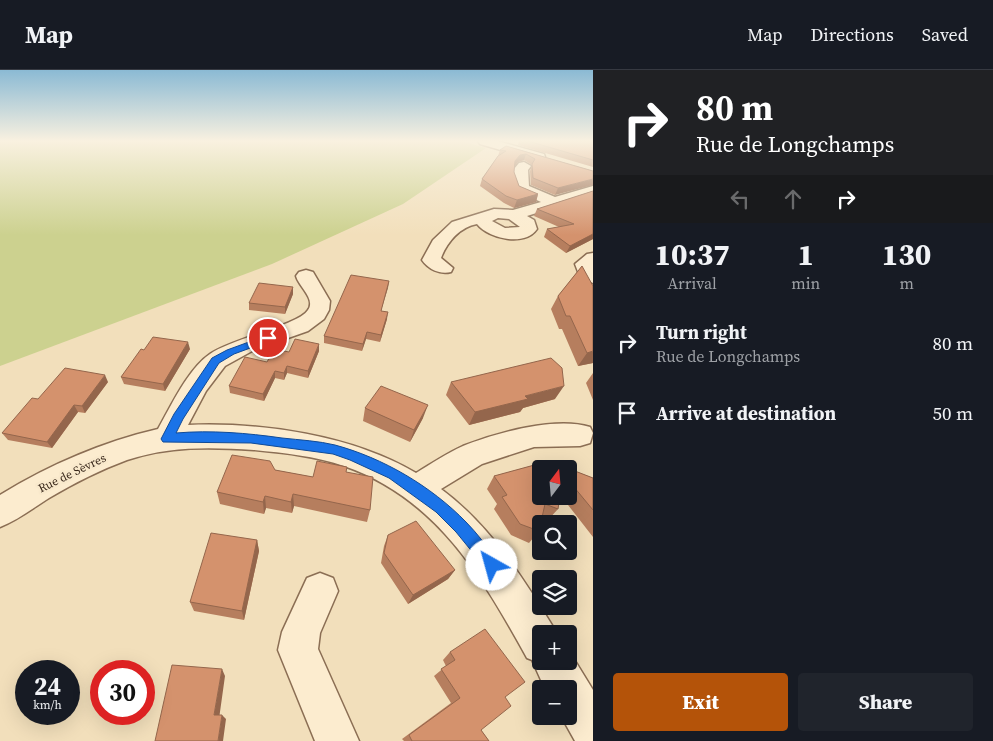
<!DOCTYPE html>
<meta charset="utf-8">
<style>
body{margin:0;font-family:"Source Serif 4",serif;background:#20242c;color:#f1f3f6;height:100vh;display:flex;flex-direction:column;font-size:19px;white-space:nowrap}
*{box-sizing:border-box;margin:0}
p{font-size:16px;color:#9ea1a6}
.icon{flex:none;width:28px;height:28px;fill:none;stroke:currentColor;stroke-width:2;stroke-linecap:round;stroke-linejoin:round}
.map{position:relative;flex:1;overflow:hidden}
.panel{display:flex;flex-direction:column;background:#171b24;width:400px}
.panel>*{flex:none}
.guide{background:#202124;color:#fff;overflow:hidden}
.needle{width:32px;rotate:16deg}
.controls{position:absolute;left:532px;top:390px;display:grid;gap:10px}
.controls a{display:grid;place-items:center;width:45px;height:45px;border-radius:5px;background:#171b24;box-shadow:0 5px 20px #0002;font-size:25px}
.speed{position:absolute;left:15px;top:590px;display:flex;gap:10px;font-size:25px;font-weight:700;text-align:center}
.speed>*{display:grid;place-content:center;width:65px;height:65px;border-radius:50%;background:#171b24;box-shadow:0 5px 20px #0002;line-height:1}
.speed small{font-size:12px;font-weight:400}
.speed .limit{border:8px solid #d22;background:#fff;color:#111}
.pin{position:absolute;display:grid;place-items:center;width:42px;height:42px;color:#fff;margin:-21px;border:2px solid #fff;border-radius:50%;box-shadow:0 1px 5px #0007}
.me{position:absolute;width:55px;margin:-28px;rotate:322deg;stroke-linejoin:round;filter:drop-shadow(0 0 4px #0008)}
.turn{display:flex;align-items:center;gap:18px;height:105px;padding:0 20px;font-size:22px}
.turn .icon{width:65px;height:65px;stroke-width:2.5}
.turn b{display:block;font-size:35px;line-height:42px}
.lanes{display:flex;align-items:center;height:48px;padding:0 20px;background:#0003;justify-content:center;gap:25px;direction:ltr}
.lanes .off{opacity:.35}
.eta{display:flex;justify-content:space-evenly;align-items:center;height:85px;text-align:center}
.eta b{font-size:30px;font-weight:800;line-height:35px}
.button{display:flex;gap:10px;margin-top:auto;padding:10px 20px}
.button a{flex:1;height:58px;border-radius:5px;background:#b45309;color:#fff;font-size:20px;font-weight:800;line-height:58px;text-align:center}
.button a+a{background:#20242c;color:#f1f3f6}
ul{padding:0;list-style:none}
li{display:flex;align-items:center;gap:15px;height:70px;padding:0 20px}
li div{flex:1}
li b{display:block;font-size:19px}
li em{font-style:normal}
header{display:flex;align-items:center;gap:30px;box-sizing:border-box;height:70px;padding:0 25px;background:#171b24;border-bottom:1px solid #363941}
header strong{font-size:24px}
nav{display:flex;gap:28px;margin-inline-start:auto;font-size:18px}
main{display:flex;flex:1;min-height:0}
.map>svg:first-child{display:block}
</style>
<header>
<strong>Map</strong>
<nav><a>Map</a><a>Directions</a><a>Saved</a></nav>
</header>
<main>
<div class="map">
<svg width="593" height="671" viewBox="0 0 593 671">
<rect width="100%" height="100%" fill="#f2dfbb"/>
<!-- green -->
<path fill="#ccd18f" d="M0,71H462L486,78L403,134L272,194L0,296Z"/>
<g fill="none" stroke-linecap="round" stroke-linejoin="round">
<defs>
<path id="minor" d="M478,71H497L544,84L545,87L539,91L480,74Z
M524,92L531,96L528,100L529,116L555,127L593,116V125L527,146L534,150L537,159C525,177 489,169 477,154C460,157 447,172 441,188L453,198L451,202C440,205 428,199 422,190L433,170L452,152L494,139L513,140L541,132L517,121L513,108L514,99L519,93ZM498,148L509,149L520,157L505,158L492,151Z
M593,183V213L580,207L575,194L587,184Z
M306,200L313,202L330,231L329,240L324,249L308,261L254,280L225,296L206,321L188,355C262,352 352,365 416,403C431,394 447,383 463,376C496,363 556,346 590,357L593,363L590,373L580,376L534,377L482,394L441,419C491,456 523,508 555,560L556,564H541V591H569V581L593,620V671H575L561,646H569V619H545L532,590L527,588C482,507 437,428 344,396C315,386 284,383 254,380C210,377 170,376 127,390C100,400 74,413 49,428C33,438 18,450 0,457V425C49,395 102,372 158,359C171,336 188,299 210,284C230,269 299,255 308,240C316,229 299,217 296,206L299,202Z
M320,503L333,508L338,521L320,563L318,579L359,671H315L278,580L282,562L307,508Z"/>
</defs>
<!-- minor casing -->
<use href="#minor" stroke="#8b6e54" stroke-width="3"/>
<!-- minor -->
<use href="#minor" fill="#fceccf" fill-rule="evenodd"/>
</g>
<!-- wall -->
<path fill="#b67e5e" d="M519,71H593V97L518,75Z
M506,76L593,101L555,125L531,115L530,101L532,95L524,90L518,92L514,96V102L519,116L538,124L536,132L514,138L504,133L480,116L482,109L498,86L500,80Z
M593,121V169L566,183L544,167L547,159L559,157L534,146L537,139Z
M582,196L593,293L578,296L562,259H559L551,239L558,226Z
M389,211L381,241L387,249L380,272L366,269L362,281L324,273V266Z
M293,217V224L285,244L249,240V233Z
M190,279L165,321L124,314L121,307L144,280Z
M319,281L308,308L287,303L284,310L275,308L264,331L230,323L229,316L267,292L289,282Z
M593,303V330L586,313Z
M108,312L85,343L78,342L52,378L8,370L2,363L38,329Z
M451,312L555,329L523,338L520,342L469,355L446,325Z
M365,338L423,348L410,372L363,351Z
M549,391L593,408V467L561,426H569V399H541L558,439L547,451L542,448L539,461L529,473L511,465L494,439L497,434L487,419L494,406Z
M275,400L313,407L346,402L370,440L367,452L294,436L292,443L266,438L264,444L220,434L217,422Z
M388,465L455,500L448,509L408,534L381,493L384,476Z
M257,470L259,481L244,550L194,541L190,532Z
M450,582L505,627L481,660L489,671H404L402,669L451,633L434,606L446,596L443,590Z"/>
<!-- shaded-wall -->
<path fill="#94664c" d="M526,84L524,90L518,92L513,98L515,91L520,85Z
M593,109V115L555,125L558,118Z
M538,124L536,132L514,138L517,130Z
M593,164V169L566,183L570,176Z
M389,211L388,218L379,247L381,241Z
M293,217V224L285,244V237Z
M388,242L387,249L380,272L381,265Z
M367,262L366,269L362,281L363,274Z
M188,272L190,279L165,321L163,314Z
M319,274V281L308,308V301Z
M593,281V293L578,296L587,283Z
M287,296V303L284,310V303Z
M275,301V308L264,331L263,324Z
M105,305L108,312L85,343L82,336Z
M564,316L555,329L523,338L520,342L469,355L475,342L525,326Z
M74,335L78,342L52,378L47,372Z
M428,335L423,348L410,372L414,360Z
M293,424L294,436L292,443L291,432Z
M265,426L266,438L264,444L263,432Z
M257,470L259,481L244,550L242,541Z
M455,500L448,509L408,534L413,525Z
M222,599L225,606L219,649L214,645Z
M222,645L226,649L223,671H218Z"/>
<!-- building -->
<path fill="#d4926d" stroke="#94664c" d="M528,71H593V90Z
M506,76L593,101V109L558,118L533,108L532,94L535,89L526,84L520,85L515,91L514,102L519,116L538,124L517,130L506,126L482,109L498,86L506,81L500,80Z
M593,121V164L570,176L547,159L574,154L537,139Z
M582,196L593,216V281L587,283L570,246H566L558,226Z
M351,205L389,211L381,241L388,242L381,265L367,262L363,274L324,266Z
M259,213L293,217L285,237L249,233Z
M153,267L188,272L163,314L121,307L141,279L144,280Z
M295,269L319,274L308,301L287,296L284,303L275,301L263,324L229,316L245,287L267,292L274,279L289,282Z
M551,288L562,298L564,316L525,326L528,329L475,342L451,312Z
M65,298L105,305L82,336L74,335L47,372L2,363L32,328L38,329Z
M381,316L428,335L414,360L365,338Z
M232,385L270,391L275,400L313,407L317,391L347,397L346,402L373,407L370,440L293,424L291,432L265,426L263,432L217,422Z
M549,391L593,408V440L569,411V399H541V426H560L558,439L545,434L539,461L520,454L502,427L507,425L494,406Z
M416,451L455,500L413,525L384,483L388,465Z
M211,463L257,470L242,541L190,532Z
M485,559L525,612L505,627L511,636L481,660L489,671H412L409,665L460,628L441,599L455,590L450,582Z
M172,595L222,599L214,645H222L218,671H155Z"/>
<!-- sky -->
<linearGradient id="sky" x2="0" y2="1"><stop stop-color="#8bbad4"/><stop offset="0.43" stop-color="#f9f1e0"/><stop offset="1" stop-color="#f9f1e0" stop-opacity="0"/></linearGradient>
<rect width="593" height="165" fill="url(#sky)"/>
<!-- route -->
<path fill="#1a73e8" stroke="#114b97" d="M268,265L273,268L272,270L234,284L219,293L183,349L176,363C211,360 247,363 282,368C300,370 319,371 335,375C383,388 431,416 466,452C477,463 487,477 498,490L500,495L498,500L492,502L487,500L456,462L436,442L389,408L350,390L333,384L251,373L163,372L161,369L174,344L212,288L227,280Z"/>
<g text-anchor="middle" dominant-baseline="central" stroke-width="5" stroke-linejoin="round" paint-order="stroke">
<!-- street labels -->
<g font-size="12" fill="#38271a" stroke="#f9e9cc">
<text transform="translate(72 403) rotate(-26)">Rue de Sèvres</text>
</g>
</g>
</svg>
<div class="controls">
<a><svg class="needle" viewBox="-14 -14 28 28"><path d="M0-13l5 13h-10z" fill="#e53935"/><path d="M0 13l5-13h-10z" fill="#9ea1a6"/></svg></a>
<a><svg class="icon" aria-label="search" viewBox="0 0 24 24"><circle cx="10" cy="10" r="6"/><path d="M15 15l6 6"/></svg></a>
<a><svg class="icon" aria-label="layers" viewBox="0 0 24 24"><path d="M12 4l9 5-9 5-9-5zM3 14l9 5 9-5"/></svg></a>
<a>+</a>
<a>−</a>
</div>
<div class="speed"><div>24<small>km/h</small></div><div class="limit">30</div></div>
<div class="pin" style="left:268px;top:268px;background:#d93025"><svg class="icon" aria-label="arrive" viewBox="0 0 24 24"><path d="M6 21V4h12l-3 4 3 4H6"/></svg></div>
<svg class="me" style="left:492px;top:495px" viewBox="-20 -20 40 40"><circle r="19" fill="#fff"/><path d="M0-13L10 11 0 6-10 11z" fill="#1a73e8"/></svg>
</div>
<section class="panel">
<div class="guide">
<div class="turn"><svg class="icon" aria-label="right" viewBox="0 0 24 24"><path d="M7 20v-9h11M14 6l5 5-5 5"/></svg><div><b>80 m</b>Rue de Longchamps</div></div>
<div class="lanes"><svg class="icon off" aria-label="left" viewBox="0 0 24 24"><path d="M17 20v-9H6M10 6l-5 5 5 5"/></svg><svg class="icon off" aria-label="ahead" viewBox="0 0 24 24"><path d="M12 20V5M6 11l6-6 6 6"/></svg><svg class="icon" aria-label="right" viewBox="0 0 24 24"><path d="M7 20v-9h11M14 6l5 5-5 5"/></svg></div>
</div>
<div class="eta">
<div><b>10:37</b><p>Arrival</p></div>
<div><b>1</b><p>min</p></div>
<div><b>130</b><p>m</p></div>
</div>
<ul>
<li><svg class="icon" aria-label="right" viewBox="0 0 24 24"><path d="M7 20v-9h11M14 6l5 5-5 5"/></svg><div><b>Turn right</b><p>Rue de Longchamps</p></div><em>80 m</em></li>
<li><svg class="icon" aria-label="arrive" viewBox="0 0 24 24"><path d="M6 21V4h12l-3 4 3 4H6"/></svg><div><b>Arrive at destination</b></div><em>50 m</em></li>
</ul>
<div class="button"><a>Exit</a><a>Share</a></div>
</section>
</main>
